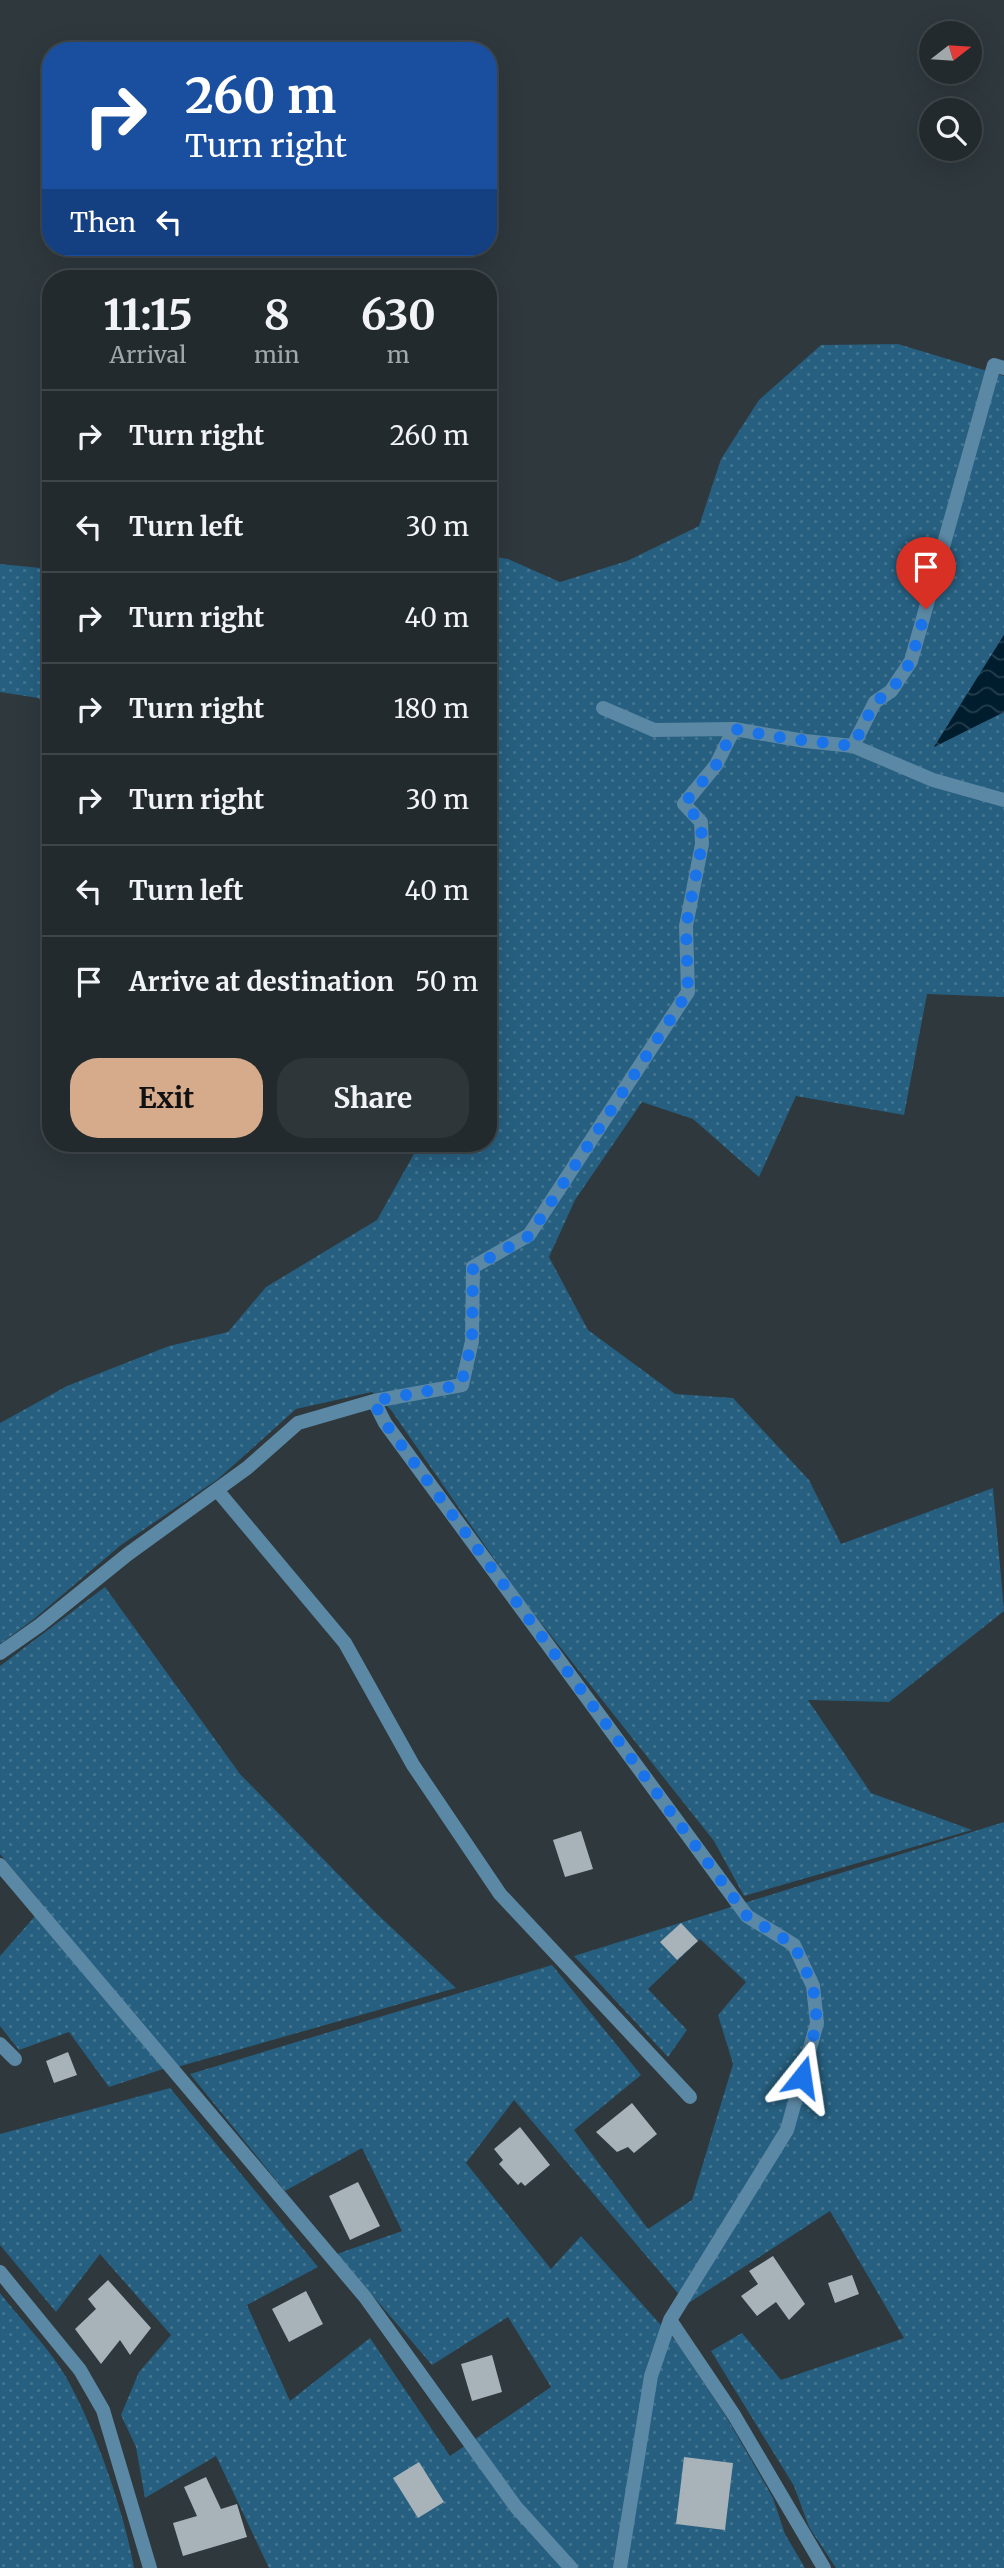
<!DOCTYPE html>
<style>
body{margin:0;font-family:Merriweather,serif;background:#2e363a;color:#f1f3f6;height:100vh;display:flex;flex-direction:column;font-size:26px;white-space:nowrap}
*{box-sizing:border-box;margin:0}
p{font-size:23px;color:#a2a7aa}
.icon{flex:none;width:38px;height:38px;fill:none;stroke:currentColor;stroke-width:2;stroke-linecap:round;stroke-linejoin:round}
.map{position:relative;flex:1;overflow:hidden}
.sheet{position:absolute;left:42px;top:270px;width:455px;height:882px;display:flex;flex-direction:column;background:#222a2e;border-radius:28px;box-shadow:0 7px 28px #0002,0 0 0 2px #3f464a}
.sheet>*{flex:none}
.guide{position:absolute;left:42px;top:42px;width:455px;height:214px;border-radius:28px;box-shadow:0 7px 28px #0002,0 0 0 2px #3f464a;background:#1a4fa0;color:#fff;overflow:hidden}
.needle{width:46px;rotate:73deg}
.buttons{position:absolute;left:919px;top:21px;display:grid;gap:14px}
.buttons a{display:grid;place-items:center;width:63px;height:63px;border-radius:50%;background:#222a2e;box-shadow:0 7px 28px #0002,0 0 0 2px #3f464a;font-size:35px}
.pin{position:absolute;display:grid;place-items:center;width:60px;height:60px;color:#fff;margin:-72px -30px;border-radius:50% 50% 50% 0;rotate:-45deg;box-shadow:0 0 7px #0007}
.pin .icon{rotate:45deg}
.me{position:absolute;width:77px;margin:-38px;rotate:15deg;stroke-linejoin:round;filter:drop-shadow(0 0 5px #0008)}
.turn{display:flex;align-items:center;gap:24px;height:147px;padding:0 28px;font-size:32px}
.turn .icon{width:91px;height:91px;stroke-width:2.5}
.turn b{display:block;font-size:49px;line-height:60px}
.then{display:flex;align-items:center;height:66px;padding:0 28px;background:#0003;gap:14px;font-size:26px}
.eta{display:flex;justify-content:space-evenly;align-items:center;height:119px;text-align:center}
.eta b{font-size:42px;font-weight:700;line-height:49px}
.cta{display:flex;gap:14px;margin-top:auto;padding:14px 28px}
.cta a{flex:1;height:80px;border-radius:28px;background:#d6ab8b;color:#111;font-size:28px;font-weight:700;line-height:80px;text-align:center}
.cta a+a{background:#2e363a;color:#f1f3f6}
ul{padding:0;list-style:none}
li{display:flex;align-items:center;gap:21px;height:91px;padding:0 28px;border-top:2px solid #3f464a}
li div{flex:1}
li b{display:block;font-size:26px}
li em{font-style:normal}
.map>svg:first-child{display:block}
</style>
<div class="map">
<svg width="1004" height="2568" viewBox="0 0 1004 2568">
<defs>
<pattern id="grass-dots" width="8" height="8" patternUnits="userSpaceOnUse" patternTransform="scale(1.75)"><rect width="8" height="8" fill="#265f7f"/><path d="M2 2h.1M6 6h.1" fill="none" stroke="#447590" stroke-width="1.8" stroke-linecap="round"/></pattern>
<pattern id="water-waves" width="16" height="10" patternUnits="userSpaceOnUse" patternTransform="scale(1.75)"><rect width="16" height="10" fill="#001d2e"/><path d="M0 5q4-4 8 0t8 0" fill="none" stroke="#243d4c"/></pattern>
</defs>
<rect width="100%" height="100%" fill="#2e383d"/>
<!-- grass -->
<path fill="url(#grass-dots)" d="M898,344L1004,376V635L935,746L1004,712V997L927,994L904,1115L796,1096L759,1177L693,1119L642,1102L575,1200L549,1257L588,1330L675,1394L733,1398L809,1480L841,1544L993,1488L1004,1611L889,1702L808,1700L871,1793L972,1830L744,1896L714,1841L522,1599L391,1410L372,1392L296,1409L218,1479L121,1545L34,1619L0,1644V1423L67,1386L169,1346L228,1332L266,1287L377,1220L420,1143H488V556L508,559L560,582L627,561L699,526L721,459L759,400L821,345Z
M0,564L51,569V709L38,698L0,692Z
M105,1587L240,1774L376,1913L456,1988L177,2067L175,2065L109,2087L69,2032L19,2050L0,2026V1956L44,1906L0,1854V1666Z
M1004,1822V2568H836L809,2527L794,2486L711,2351L742,2333L781,2380L904,2338L830,2211L687,2304L514,2100L466,2163L551,2269L581,2236L678,2344L727,2418L773,2498L785,2534L805,2568H269L216,2456L145,2498L136,2447L121,2415L139,2372L171,2335L100,2254L56,2312L0,2245V2134L170,2088L318,2267L247,2305L290,2401L370,2338L450,2456L551,2387L508,2317L432,2365L337,2254L402,2231L362,2148L285,2191L190,2074L552,1965L641,2075L574,2130L648,2229L692,2200L733,2064L718,2015L746,1982L700,1939L648,1989L687,2030L668,2057L574,1956Z
M0,2293C20,2319 50,2349 66,2377C95,2428 124,2511 134,2568H0Z"/>
<!-- water -->
<path fill="url(#water-waves)" d="M1004,635V712L934,747Z"/>
<!-- building -->
<path fill="#a7b2b9" d="M581,1831L593,1869L565,1877L553,1840Z
M681,1923L698,1941L677,1960L660,1942Z
M68,2052L77,2075L54,2083L46,2061Z
M632,2103L657,2134L634,2153L628,2147L617,2152L596,2132Z
M520,2127L550,2165L525,2186L521,2182L518,2185L499,2164L503,2160L494,2149Z
M358,2182L380,2226L350,2240L329,2196Z
M773,2256L805,2304L789,2320L776,2302L757,2316L741,2296L758,2284L749,2271Z
M852,2275L859,2294L835,2303L828,2283Z
M108,2280L151,2328L130,2355L120,2340L101,2364L75,2329L96,2309L88,2299Z
M306,2291L323,2324L289,2342L272,2309Z
M492,2355L502,2392L472,2401L461,2364Z
M684,2457L733,2463L725,2530L676,2524Z
M419,2462L444,2502L418,2518L393,2478Z
M206,2477L221,2509L237,2504L247,2537L183,2556L173,2523L197,2516L184,2487Z"/>
<g fill="none" stroke-linecap="round" stroke-linejoin="round">
<!-- minor -->
<path stroke="#5b88a4" stroke-width="14" d="M603,708L654,730L734,729L805,741L853,746L875,702L891,691L911,661L994,365L1004,368
M853,746L933,780L1004,800
M374,1401L385,1423L747,1916L794,1945L813,1986L817,2023L787,2130L670,2320L651,2376L620,2568
M217,1490L345,1643L413,1765L500,1894L690,2097
M0,1653L40,1625L128,1554L247,1468L298,1423L374,1401L462,1385L472,1341L473,1267L529,1235L688,992L686,926L702,844L701,822L684,804L716,765L734,729
M0,1865L365,2297L516,2507L571,2568
M0,2044L15,2059
M0,2272L80,2370L103,2410L150,2568
M670,2320L734,2415L824,2568"/>
</g>
<g fill="none" stroke-linecap="round" stroke-linejoin="round">
<!-- route -->
<path stroke="#1a73e8" stroke-width="12" stroke-dasharray="0 21.6" d="M802,2077L817,2023L813,1986L794,1945L747,1916L385,1423L373,1401L461,1385L472,1341L473,1267L529,1236L688,992L686,926L702,844L701,822L684,804L716,765L734,729L784,738L853,746L875,702L891,691L911,661L926,609"/>
</g>
</svg>
<div class="buttons">
<a><svg class="needle" viewBox="-14 -14 28 28"><path d="M0-13l5 13h-10z" fill="#e53935"/><path d="M0 13l5-13h-10z" fill="#a2a7aa"/></svg></a>
<a><svg class="icon" aria-label="search" viewBox="0 0 24 24"><circle cx="10" cy="10" r="6"/><path d="M15 15l6 6"/></svg></a>
</div>
<div class="pin" style="left:926px;top:609px;background:#d93025"><svg class="icon" aria-label="arrive" viewBox="0 0 24 24"><path d="M6 21V4h12l-3 4 3 4H6"/></svg></div>
<svg class="me" style="left:802px;top:2077px" viewBox="-20 -20 40 40"><path d="M0-17L14 15 0 8-14 15z" fill="#1a73e8" stroke="#fff" stroke-width="4"/></svg>
<div class="guide">
<div class="turn"><svg class="icon" aria-label="right" viewBox="0 0 24 24"><path d="M7 20v-9h11M14 6l5 5-5 5"/></svg><div><b>260 m</b>Turn right</div></div>
<div class="then">Then<svg class="icon" aria-label="left" viewBox="0 0 24 24"><path d="M17 20v-9H6M10 6l-5 5 5 5"/></svg></div>
</div>
<section class="sheet">
<div class="eta">
<div><b>11:15</b><p>Arrival</p></div>
<div><b>8</b><p>min</p></div>
<div><b>630</b><p>m</p></div>
</div>
<ul>
<li><svg class="icon" aria-label="right" viewBox="0 0 24 24"><path d="M7 20v-9h11M14 6l5 5-5 5"/></svg><div><b>Turn right</b></div><em>260 m</em></li>
<li><svg class="icon" aria-label="left" viewBox="0 0 24 24"><path d="M17 20v-9H6M10 6l-5 5 5 5"/></svg><div><b>Turn left</b></div><em>30 m</em></li>
<li><svg class="icon" aria-label="right" viewBox="0 0 24 24"><path d="M7 20v-9h11M14 6l5 5-5 5"/></svg><div><b>Turn right</b></div><em>40 m</em></li>
<li><svg class="icon" aria-label="right" viewBox="0 0 24 24"><path d="M7 20v-9h11M14 6l5 5-5 5"/></svg><div><b>Turn right</b></div><em>180 m</em></li>
<li><svg class="icon" aria-label="right" viewBox="0 0 24 24"><path d="M7 20v-9h11M14 6l5 5-5 5"/></svg><div><b>Turn right</b></div><em>30 m</em></li>
<li><svg class="icon" aria-label="left" viewBox="0 0 24 24"><path d="M17 20v-9H6M10 6l-5 5 5 5"/></svg><div><b>Turn left</b></div><em>40 m</em></li>
<li><svg class="icon" aria-label="arrive" viewBox="0 0 24 24"><path d="M6 21V4h12l-3 4 3 4H6"/></svg><div><b>Arrive at destination</b></div><em>50 m</em></li>
</ul>
<div class="cta"><a>Exit</a><a>Share</a></div>
</section>
</div>
